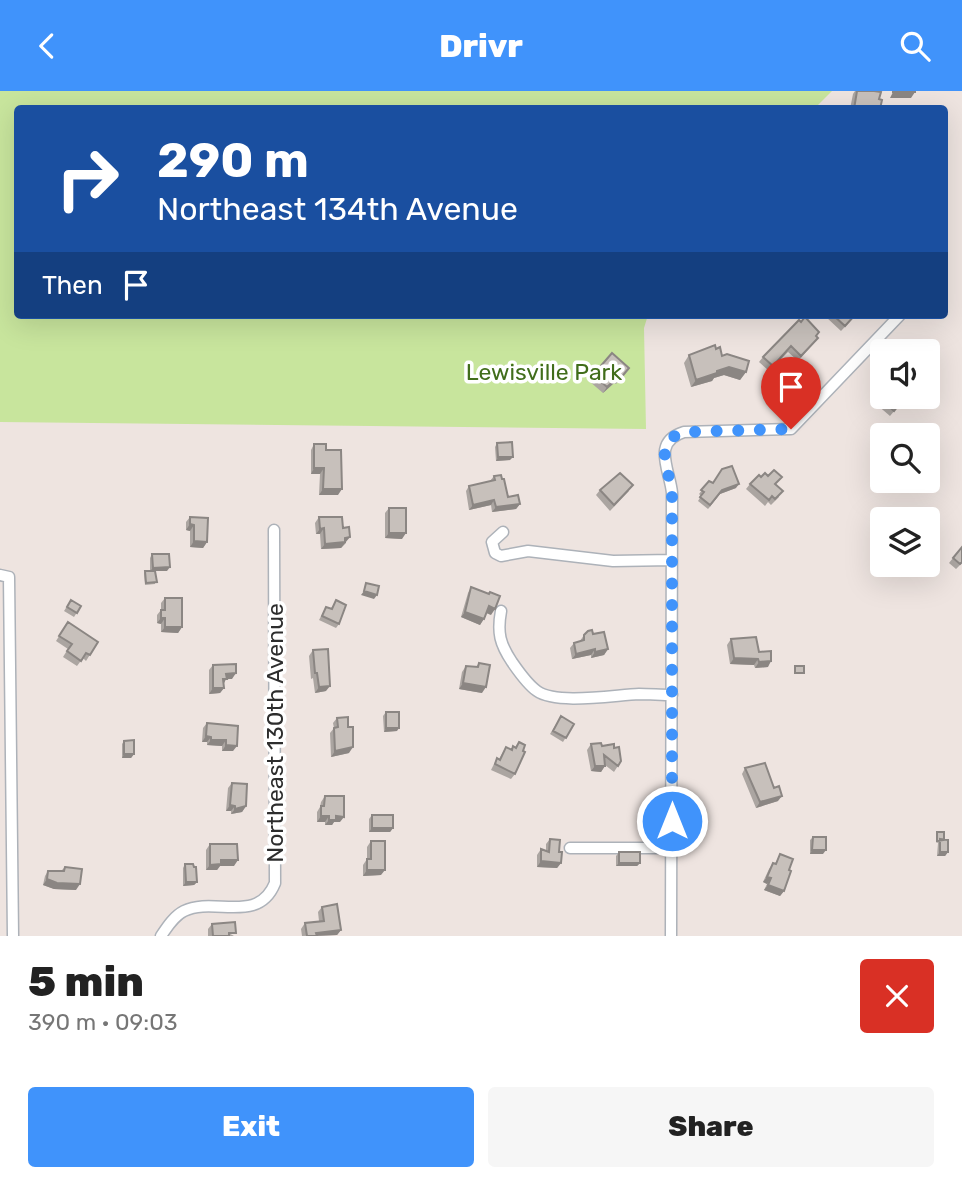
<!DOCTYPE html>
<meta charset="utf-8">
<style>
body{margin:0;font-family:Rubik,sans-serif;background:#f6f6f6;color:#222;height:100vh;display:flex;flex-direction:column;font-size:26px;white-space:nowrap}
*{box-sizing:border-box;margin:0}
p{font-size:23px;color:#767676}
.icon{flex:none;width:38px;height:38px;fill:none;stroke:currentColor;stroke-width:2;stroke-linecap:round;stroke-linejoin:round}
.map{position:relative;height:845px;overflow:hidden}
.drawer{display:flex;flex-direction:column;background:#fff;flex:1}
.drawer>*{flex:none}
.banner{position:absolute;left:14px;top:14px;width:934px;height:214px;border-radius:7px;box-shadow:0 7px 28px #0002;background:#1a4fa0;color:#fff;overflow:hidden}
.fabs{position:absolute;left:870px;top:248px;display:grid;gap:14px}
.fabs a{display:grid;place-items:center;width:70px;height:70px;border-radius:7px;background:#fff;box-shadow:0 7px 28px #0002;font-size:35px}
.pin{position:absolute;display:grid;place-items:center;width:60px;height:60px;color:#fff;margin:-72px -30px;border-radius:50% 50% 50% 0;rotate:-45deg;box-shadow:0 0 7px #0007}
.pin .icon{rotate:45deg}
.me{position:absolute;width:77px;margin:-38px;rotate:0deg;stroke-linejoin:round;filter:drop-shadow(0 0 5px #0008)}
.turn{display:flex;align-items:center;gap:24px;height:147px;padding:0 28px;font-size:32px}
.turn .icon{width:91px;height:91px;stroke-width:2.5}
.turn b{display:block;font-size:49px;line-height:60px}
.then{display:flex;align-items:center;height:66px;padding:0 28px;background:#0003;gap:14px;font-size:26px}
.round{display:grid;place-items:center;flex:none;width:74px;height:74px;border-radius:7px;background:#f6f6f6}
.summary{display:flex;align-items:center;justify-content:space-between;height:119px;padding:0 28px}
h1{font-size:42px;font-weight:800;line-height:52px}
.cta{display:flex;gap:14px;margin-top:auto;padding:14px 28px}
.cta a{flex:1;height:80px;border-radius:7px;background:#4093fb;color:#fff;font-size:28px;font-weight:800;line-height:80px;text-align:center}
.cta a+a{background:#f6f6f6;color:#222}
header{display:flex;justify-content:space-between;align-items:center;height:91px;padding:0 28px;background:#4093fb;color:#fff;font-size:32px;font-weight:800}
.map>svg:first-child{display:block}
</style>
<header><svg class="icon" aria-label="back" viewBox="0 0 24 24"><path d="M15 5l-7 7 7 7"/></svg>Drivr<svg class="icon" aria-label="search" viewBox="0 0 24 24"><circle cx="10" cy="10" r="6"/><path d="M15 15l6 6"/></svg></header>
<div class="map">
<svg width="962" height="845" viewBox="0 0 962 845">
<rect width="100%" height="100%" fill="#eee4e0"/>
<!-- green -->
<path fill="#c8e59d" d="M0,0H832L814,18H18V224H648L644,237L646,338L0,331Z"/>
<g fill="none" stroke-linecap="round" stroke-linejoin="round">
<defs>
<path id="minor" d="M503,441L492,451L495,462L501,465L528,460L613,470L672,469
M0,484L9,486L13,845
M501,520C497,542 500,553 512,571C519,581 527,593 537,600C557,614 614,604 639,603C650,603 661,604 672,604
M570,757H672
M161,845C167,836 174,825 184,820C214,805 258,834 275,792L274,439
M671,845L672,402C670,379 651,351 684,341L791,338L900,224"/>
</defs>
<!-- minor casing -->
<use href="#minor" stroke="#adb2b9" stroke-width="13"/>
<!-- minor -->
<use href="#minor" stroke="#fff" stroke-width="10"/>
</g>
<!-- wall -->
<path fill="#aba5a1" d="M855,0H874L879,8L880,18H850L853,3Z
M827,224H856L841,240L826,226Z
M816,245L818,247L814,252L798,270L788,261L769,280L759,271L763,266Z
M716,258L722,265L746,281L740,289L724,284L714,287L712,290L691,296L684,272L689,264Z
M629,277L616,293L614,292L603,302L589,290L593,284Z
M882,305V306H906L890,325L876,313Z
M497,352L510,369L496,370L495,356Z
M314,353L338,404H319L320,383H311V359Z
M494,385L508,406L520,413L516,418L492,421L491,414L469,419L466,400L469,395L490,390Z
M761,386L776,393L779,406L771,414L768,411L765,415L746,398L750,393Z
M709,390L713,392L736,397L720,403L708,418L698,410L701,405L699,403Z
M600,399L629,400L610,420L596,404Z
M389,417L402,448L385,447V422Z
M190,426L207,451L203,457L190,456V440L186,439V431Z
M319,426L343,437L346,452L341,457L321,458L320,443H316L315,432Z
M152,463L167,480H155V493L145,494L144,482L145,480H150V467Z
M953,467L962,472L956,478L949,472Z
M471,496L491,524L486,522L480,534L461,526L468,502Z
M165,507L182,536L178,542L161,541V533L157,532V524L161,519V512Z
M71,509L81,515L74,526L64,520Z
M336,509L339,533L336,537L319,529L326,516L331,518Z
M68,531L98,551L86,570L83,567L77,575L63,566L68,558L56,550Z
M593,543L608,558L604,564L591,567V564L572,568L570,557L574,552L580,550L584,544Z
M731,548L759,561L768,576L755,577L754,574L730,573L727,554Z
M313,559L326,600L315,602L313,587L311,588L309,565Z
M479,572L482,602L459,598L462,581L466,575L476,576Z
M213,574L232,588H226L224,592V597L220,602L209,603V579Z
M386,621L397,640L384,641L383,625Z
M561,625L574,633L563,651L550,643Z
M337,627L349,662L331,666L330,642L334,637L333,632Z
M207,632L238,635L233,660H222V655L207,654V651H202L203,637Z
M124,650L134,663L131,667H122V653Z
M519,651L515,683L511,688L491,679L497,667L499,668L506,656L511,659L515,656Z
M591,653L614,657L621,670L614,681L605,674L601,681L591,680L587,659Z
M745,677L778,710L756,717L742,683Z
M232,692L246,715L242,721L231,723V720H226L228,697Z
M325,705L340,731H334L332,734H325V731H317V721L320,716L321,711Z
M372,724L393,737L390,741H369V728Z
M937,741L944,749L948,761L945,765H937L938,752L936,751V743Z
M813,746L823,763H810V749Z
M550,748L561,772L557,777L537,776V764L541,758L546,760V753Z
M371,750L381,784L363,785V774L367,768V756Z
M210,753L234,775H220L217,779H206V759Z
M619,761L640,772L637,775H616V765Z
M780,763L789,779L784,800L780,805L764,799L767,793L763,791L769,778L773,772L775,773Z
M185,773L197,791L194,794L183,795V777Z
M65,776L76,799L54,798L43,794L45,785L48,780H61Z
M322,816L341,839L337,844L302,845L301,838L305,832L319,830L318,821Z
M212,833L234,845H208V838Z"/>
<!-- shaded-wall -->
<path fill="#8b8683" d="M893,1H915L911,7H890Z
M729,276L746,281L740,289L724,284L714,287L712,290L691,296L696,289Z
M618,286L614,292L603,302L607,296Z
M498,366H513L510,369L496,370Z
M314,377H324L320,383H311Z
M739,393L736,397L720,403L708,418L722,399Z
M323,398H342L338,404H319Z
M494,409L491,414L469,419L473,414Z
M520,413L516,418L492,421L496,416Z
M190,433L194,434L190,440L186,439Z
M324,437L320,443H316L320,438Z
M389,442H406L402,448L385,447Z
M350,446L341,457L321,458L325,453Z
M194,450L207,451L203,457L190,456Z
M170,476L167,480H150L153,477Z
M364,500L377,504L374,508L361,504Z
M489,515L495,518L491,524L485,521Z
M465,521L484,528L480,534L461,526Z
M161,527H165L161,533L157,532Z
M165,536H182L178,542L161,541Z
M595,558L591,564L572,568L576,563Z
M608,558L604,564L591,567L595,561Z
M734,567L758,568L754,574L730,573Z
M771,570L768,576L755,577L759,571Z
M236,582L232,588H226L223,594H220L226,583Z
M463,592L486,596L482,602L459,598Z
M330,595L326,600L315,602L319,596Z
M213,597H224L220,602L209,603Z
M386,637H399L397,640L384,641Z
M206,645L211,646L207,651H202Z
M211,649H226L222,655L207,654Z
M226,654L237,655L233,660H222Z
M353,656L349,662L331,666L335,660Z
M124,663H134L131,667H122Z
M595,675H605L601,681L591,680Z
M782,705L778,710L756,717L760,711Z
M230,714L235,715L231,720H226Z
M246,715L242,721L231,723L235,718Z
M321,725H329L325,731H317Z
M336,725L344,726L340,731H334L332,734H325L329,729Z
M372,737H393L390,741H369Z
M812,759H826L823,763H810Z
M940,761H948L945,765H937Z
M221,769H238L234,775H220L217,779H206L210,774Z
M541,770L561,772L557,777L537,776Z
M619,772H640L637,775H616Z
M367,779H385L381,784L363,785Z
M767,786L771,787L767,793L763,791Z
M47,788L80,793L76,799L54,798L43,794Z
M186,791H197L194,794L183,795Z
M768,794L784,800L780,805L764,799Z
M341,839L337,844L315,845L316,842Z"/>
<!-- building -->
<path fill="#c7c0bb" stroke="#8b8683" stroke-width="2" d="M857,0H874L881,1L879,8L882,9L880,18H854Z
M893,0H915V1H893Z
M833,224H855L845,235Z
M805,226L819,241L816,245L818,247L801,265L791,255L773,275L763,266L799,229L801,231Z
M715,254L716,258L720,256L722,265L727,263L749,270L746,281L729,276L717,280V282L696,289L689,264Z
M612,262L629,277L620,288L618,286L607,296L593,284Z
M882,305V306H905L894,320L880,307Z
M512,351L513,366H498L497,352Z
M314,353H326V359H341L342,398H323L324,377H314Z
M732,375L739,393L722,399L710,414L700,406L704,401L701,399L709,390L713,392L722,378Z
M774,379L782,386L775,393L783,400L775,408L772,405L769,409L750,393L759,384L761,386L765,382L768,385Z
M620,382L633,394L614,414L600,399Z
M501,384L502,388H504L508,406L518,404L520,413L496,416L494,409L473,414L469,395L495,389L494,385Z
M389,417H406V442H389Z
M190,426L208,427L207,451L194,450V434L190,433Z
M319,426H342L343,437L349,436L350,446L345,447V451L325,453L324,437L320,438Z
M962,456V471L960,473L953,467Z
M152,463H169L170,476L153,477Z
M145,480H155L157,491L146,492Z
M366,492L379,495L377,504L364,500Z
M471,496L489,503L490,501L500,505L495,518L489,515L484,528L465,521Z
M165,507H182V536H165V527H161V519H165Z
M71,509L81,515L77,522L67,516Z
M336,509L346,514L339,533L322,525L326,516L332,518Z
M68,531L98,551L90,564L86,562L81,570L67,560L72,553L59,545Z
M592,539L593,543L604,541L608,558L595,561V558L576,563L574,552L584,549V544L588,540Z
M756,546L759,561L771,560V570L759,571L758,568L734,567L731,548Z
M328,558L330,595L319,596L317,582H315L313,559Z
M479,572L490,574L486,596L463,592L466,575L478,576Z
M236,573V582L226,583L227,588H223L224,597H213V574Z
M795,575H804V582H795Z
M386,621H399V637H386Z
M561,625L574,633L566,647L553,640Z
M348,626V636H353V656L335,660L334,637L338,636L337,627Z
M207,632L238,635L237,655L226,654V649H211V646L206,645Z
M134,649V663H124V650Z
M519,651L525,654L523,660L525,661L515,683L495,673L497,667L500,669L506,656L512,659L513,655L516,657Z
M601,652L602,655L614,653V657L619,656L621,670L618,675L604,664L605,675H595L591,653Z
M765,672L774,697L779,695L782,705L760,711L745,677Z
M232,692L247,693L246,715L235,718V715L230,714Z
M325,705H344V726L336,725V729H329V725H321V715H324Z
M372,724H393V737H372Z
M937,741H944V749L937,750Z
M813,746H826V759H812Z
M550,748L560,749L559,761H562L561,772L541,770V758L549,761Z
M940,748L948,749V761H940Z
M371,750H385V779H367V768H371Z
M210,753H237L238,769H221V773L210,774Z
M619,761H640V772H619Z
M780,763L793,768L789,779L791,780L784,800L768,794L771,787L767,786L773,772L776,773Z
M185,773H193L194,776H196L197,791H186Z
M65,776L82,778L80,793L57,792L47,788L48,780H64Z
M337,813L341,839L316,842L317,845H307L305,832L324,830L322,816Z
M235,831L236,842H229V845H213L212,833Z"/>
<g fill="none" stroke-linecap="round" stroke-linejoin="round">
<!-- route -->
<path stroke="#4093fb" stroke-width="12" stroke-dasharray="0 21.6" d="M672,730V402C670,379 651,351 684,341L791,338"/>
</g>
<g text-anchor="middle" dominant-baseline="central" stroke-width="7" stroke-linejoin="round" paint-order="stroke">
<!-- park labels -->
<g font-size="23" fill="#416d1b" stroke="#fff">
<text x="544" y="281">Lewisville Park</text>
</g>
<!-- street labels -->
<g font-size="23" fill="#2d2d2d" stroke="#fff">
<text transform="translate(275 642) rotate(-90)">Northeast 130th Avenue</text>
</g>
</g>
</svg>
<div class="fabs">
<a><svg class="icon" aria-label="sound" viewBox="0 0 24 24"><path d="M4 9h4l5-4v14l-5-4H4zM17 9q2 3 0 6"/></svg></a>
<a><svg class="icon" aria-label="search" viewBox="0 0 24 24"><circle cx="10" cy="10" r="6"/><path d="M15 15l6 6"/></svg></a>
<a><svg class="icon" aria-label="layers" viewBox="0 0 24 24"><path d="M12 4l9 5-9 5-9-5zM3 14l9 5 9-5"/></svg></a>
</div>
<div class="pin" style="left:791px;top:338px;background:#d93025"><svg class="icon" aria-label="arrive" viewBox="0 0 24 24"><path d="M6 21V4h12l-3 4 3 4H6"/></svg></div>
<svg class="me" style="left:672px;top:730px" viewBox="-20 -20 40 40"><circle r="17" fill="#4093fb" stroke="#fff" stroke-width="3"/><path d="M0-11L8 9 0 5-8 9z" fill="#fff"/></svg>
<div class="banner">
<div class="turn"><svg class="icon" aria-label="right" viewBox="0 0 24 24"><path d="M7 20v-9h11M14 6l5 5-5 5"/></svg><div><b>290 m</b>Northeast 134th Avenue</div></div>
<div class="then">Then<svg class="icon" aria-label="arrive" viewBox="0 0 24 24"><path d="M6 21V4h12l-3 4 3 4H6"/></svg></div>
</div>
</div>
<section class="drawer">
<div class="summary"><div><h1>5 min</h1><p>390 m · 09:03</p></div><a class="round" style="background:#d93025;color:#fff"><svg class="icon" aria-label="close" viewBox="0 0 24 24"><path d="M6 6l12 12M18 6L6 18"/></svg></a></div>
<div class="cta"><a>Exit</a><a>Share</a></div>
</section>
